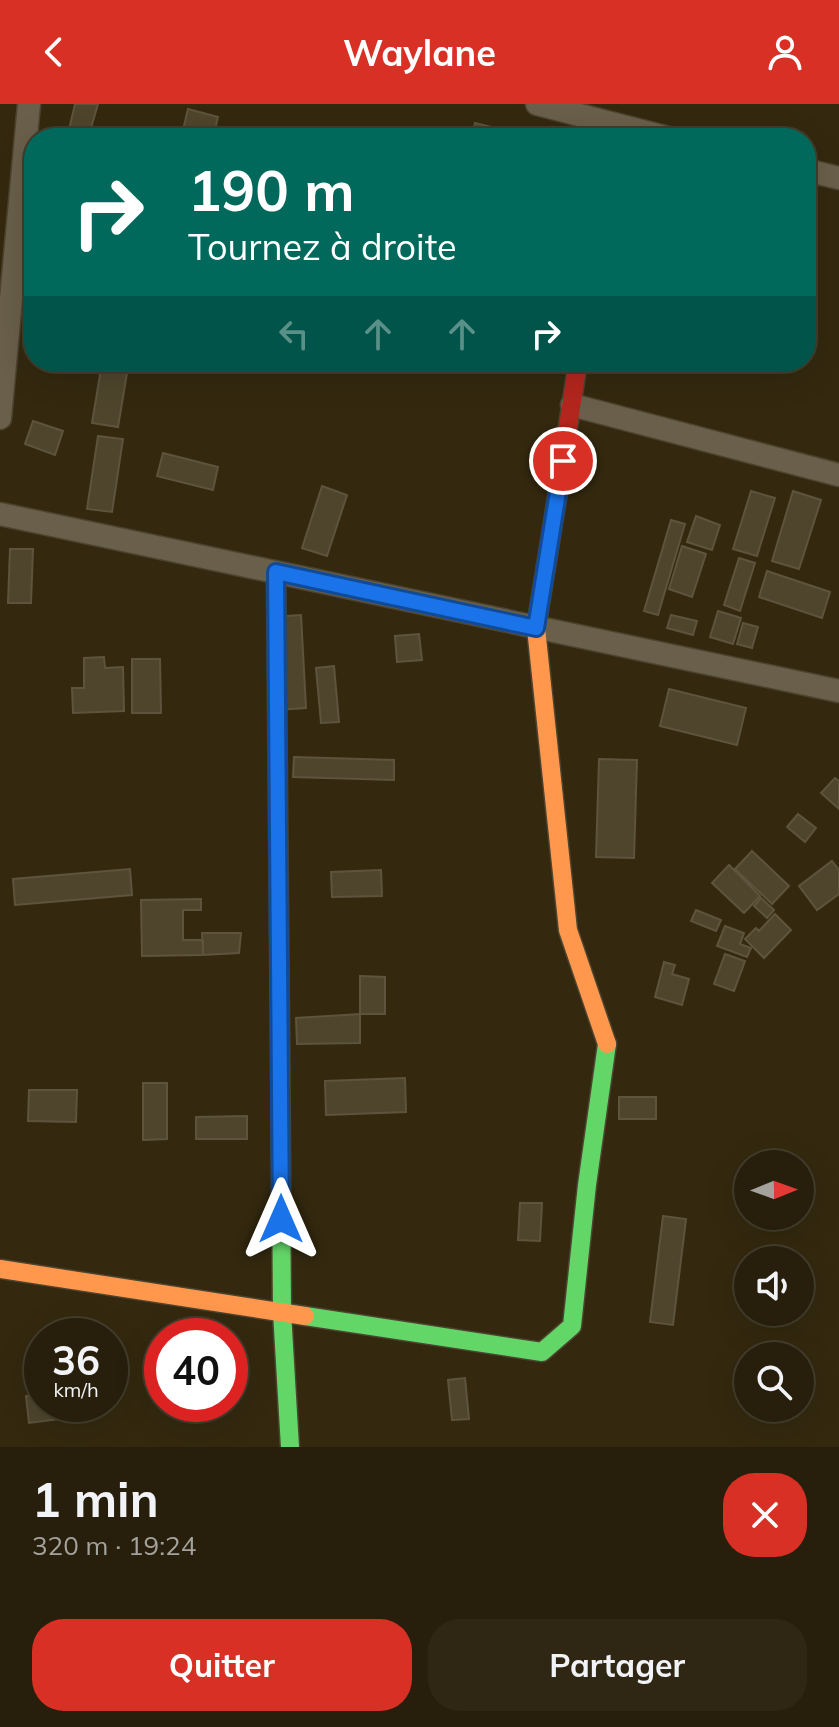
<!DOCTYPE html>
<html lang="fr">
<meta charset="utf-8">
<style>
body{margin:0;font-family:Mulish,sans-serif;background:#2f2714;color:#f1f3f6;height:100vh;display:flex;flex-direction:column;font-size:30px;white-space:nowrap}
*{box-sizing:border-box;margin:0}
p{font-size:26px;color:#a4a29d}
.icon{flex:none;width:44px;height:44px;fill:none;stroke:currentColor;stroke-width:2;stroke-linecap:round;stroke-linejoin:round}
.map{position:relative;height:1343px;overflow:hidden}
.sheet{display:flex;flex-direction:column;background:#271f0b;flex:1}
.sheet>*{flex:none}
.top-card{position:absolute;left:24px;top:24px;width:792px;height:244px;border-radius:32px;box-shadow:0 8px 32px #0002,0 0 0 2px #433d2c;background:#00695c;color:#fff;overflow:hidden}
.needle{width:52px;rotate:89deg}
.fabs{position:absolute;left:734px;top:1046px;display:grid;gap:16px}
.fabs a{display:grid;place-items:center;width:80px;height:80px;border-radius:50%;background:#271f0b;box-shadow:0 8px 32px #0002,0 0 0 2px #433d2c;font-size:40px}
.speed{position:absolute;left:24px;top:1214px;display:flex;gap:16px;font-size:40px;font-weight:700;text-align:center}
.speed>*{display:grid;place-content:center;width:104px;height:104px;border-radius:50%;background:#271f0b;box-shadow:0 8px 32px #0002,0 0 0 2px #433d2c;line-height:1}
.speed small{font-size:20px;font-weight:400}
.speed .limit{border:12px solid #d22;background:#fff;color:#111}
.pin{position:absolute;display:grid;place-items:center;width:68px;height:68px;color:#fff;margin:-34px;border:4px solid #fff;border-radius:50%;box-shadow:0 2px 8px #0007}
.me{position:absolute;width:88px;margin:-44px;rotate:0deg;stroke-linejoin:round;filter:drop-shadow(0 0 6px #0008)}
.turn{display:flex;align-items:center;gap:28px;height:168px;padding:0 32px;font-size:36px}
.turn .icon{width:104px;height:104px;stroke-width:2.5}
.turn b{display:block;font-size:56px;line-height:68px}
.lanes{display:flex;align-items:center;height:76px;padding:0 32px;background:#0003;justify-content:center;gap:40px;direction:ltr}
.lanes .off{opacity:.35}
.round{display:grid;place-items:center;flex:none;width:84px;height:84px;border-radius:32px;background:#2f2714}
.overview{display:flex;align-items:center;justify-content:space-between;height:136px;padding:0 32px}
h1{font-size:48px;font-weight:700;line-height:60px}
.primary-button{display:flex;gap:16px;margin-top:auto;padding:16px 32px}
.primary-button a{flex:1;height:92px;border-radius:32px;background:#d93025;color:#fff;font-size:32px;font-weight:700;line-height:92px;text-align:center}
.primary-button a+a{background:#2f2714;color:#f1f3f6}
header{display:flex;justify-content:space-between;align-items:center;height:104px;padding:0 32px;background:#d93025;color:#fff;font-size:36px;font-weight:700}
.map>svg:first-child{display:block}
</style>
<header><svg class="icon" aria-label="back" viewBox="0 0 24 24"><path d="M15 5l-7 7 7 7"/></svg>Waylane<svg class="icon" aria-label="person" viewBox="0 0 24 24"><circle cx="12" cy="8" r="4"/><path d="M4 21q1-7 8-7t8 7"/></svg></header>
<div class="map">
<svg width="839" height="1343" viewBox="0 0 839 1343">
<rect width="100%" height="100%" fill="#34290f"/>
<!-- building -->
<path fill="#4e452c" stroke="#5e543d" stroke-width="2" d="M75,0H98L88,34H67Z
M188,5L218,13L213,34H181Z
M475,19L503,26L501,34H471Z
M102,259L128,263L118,323L92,319Z
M33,317L63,327L55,351L25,340Z
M98,332L123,335L112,408L87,405Z
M163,349L218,363L213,386L157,372Z
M322,382L347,391L327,452L302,444Z
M751,387L775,394L757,452L733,445Z
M793,387L821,396L799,465L772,457Z
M696,412L720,421L712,446L687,438Z
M671,416L685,420L658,511L644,507Z
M682,442L706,450L692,493L669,485Z
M10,445H33L31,499H8Z
M739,454L755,459L740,507L724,501Z
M767,467L830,488L822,514L759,493Z
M718,507L741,514L733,540L710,533Z
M301,511L306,604L276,606L271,513Z
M671,511L697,517L693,531L667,524Z
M743,519L758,523L752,544L737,540Z
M419,530L422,556L397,558L395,532Z
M104,553L105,564L123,563L124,607L73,609L72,584H84V554Z
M132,555H160L161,609H132Z
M334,562L339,618L321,619L316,564Z
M669,585L746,604L737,641L660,622Z
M294,653L394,656V676L293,673Z
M599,655L637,656L634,754L596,753Z
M835,674L839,677V705L821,689Z
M798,710L816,724L805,738L787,723Z
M752,747L789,782L772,800L735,765Z
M832,757L839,766V790L817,806L799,782Z
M729,761L760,792L744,809L712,779Z
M130,765L132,791L15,801L13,775Z
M381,766L382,792L332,793L331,768Z
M761,794L774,806L767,814L754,802Z
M201,795V806H183V836H203V851L142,852L141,796Z
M696,806L721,816L716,827L691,817Z
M775,810L791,826L764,854L745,835L756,824L759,827Z
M725,822L744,829L740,840L751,844L747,853L717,842Z
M202,829H241L239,849L203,851Z
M725,850L745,857L734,887L714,880Z
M664,858L675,861L672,870L689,875L682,901L655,893Z
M360,872L385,873V910H360Z
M360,910V939L297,940L296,914Z
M405,974L406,1008L326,1011L325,977Z
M143,979H167V1035L143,1036Z
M29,986H77L76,1018L28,1017Z
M619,993H656V1015H619Z
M247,1012V1035H196V1013Z
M520,1099H542L540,1137L518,1136Z
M663,1112L686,1115L673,1221L650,1218Z
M465,1274L469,1315L452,1316L448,1276Z
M42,1290V1300H75L76,1313L29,1319L26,1292Z"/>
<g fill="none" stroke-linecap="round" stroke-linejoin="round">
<defs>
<path id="street" d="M537,0L669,34
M806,66L839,74
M572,301L839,371
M0,314L29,0
M0,410L839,587"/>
<path id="fast" d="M280,932L282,1208L290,1343
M305,1212L542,1248L572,1222L587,1081L607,940"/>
<path id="slow" d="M557,394L536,524L568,826L607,940
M276,468L280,932
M0,1165L305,1212"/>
<path id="jam" d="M557,394L578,258"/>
</defs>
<!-- street casing -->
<use href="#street" stroke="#4c4330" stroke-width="25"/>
<!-- fast casing -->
<use href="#fast" stroke="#4c4330" stroke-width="21"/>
<!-- slow casing -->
<use href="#slow" stroke="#4c4330" stroke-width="21"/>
<!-- jam casing -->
<use href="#jam" stroke="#4c4330" stroke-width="21"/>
<!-- street -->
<use href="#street" stroke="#695f4a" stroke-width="22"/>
<!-- fast -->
<use href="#fast" stroke="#63d668" stroke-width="18"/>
<!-- slow -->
<use href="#slow" stroke="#ff974d" stroke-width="18"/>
<!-- jam -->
<use href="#jam" stroke="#b3261e" stroke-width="18"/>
</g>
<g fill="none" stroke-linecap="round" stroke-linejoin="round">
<defs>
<path id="route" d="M281,1115L276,468L536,524L563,357"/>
</defs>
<!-- route casing -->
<use href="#route" stroke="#114b97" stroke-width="20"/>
<!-- route -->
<use href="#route" stroke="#1a73e8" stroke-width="14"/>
</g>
</svg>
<div class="fabs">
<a><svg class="needle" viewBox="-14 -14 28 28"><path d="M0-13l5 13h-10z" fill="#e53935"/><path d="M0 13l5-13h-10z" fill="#a4a29d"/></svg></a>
<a><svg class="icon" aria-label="sound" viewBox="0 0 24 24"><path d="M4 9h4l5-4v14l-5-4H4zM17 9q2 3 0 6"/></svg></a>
<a><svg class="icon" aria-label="search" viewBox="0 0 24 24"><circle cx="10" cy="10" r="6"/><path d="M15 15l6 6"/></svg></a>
</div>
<div class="speed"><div>36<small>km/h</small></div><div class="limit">40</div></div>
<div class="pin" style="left:563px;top:357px;background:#d93025"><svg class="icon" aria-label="arrive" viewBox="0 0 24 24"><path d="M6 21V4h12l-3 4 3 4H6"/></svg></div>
<svg class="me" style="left:281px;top:1115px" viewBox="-20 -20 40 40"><path d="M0-17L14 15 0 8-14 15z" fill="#1a73e8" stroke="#fff" stroke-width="4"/></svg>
<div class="top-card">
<div class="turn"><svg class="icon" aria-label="right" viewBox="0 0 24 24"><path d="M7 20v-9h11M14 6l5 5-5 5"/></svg><div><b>190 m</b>Tournez à droite</div></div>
<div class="lanes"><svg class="icon off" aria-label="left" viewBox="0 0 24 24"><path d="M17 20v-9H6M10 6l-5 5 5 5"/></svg><svg class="icon off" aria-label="ahead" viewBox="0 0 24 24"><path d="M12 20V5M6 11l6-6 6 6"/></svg><svg class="icon off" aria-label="ahead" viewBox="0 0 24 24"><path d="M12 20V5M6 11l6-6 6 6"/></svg><svg class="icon" aria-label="right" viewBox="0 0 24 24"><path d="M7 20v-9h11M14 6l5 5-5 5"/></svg></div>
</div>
</div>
<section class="sheet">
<div class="overview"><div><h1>1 min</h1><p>320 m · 19:24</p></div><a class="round" style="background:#d93025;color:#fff"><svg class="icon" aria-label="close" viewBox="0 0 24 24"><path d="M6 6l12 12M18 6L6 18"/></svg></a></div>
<div class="primary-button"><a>Quitter</a><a>Partager</a></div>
</section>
